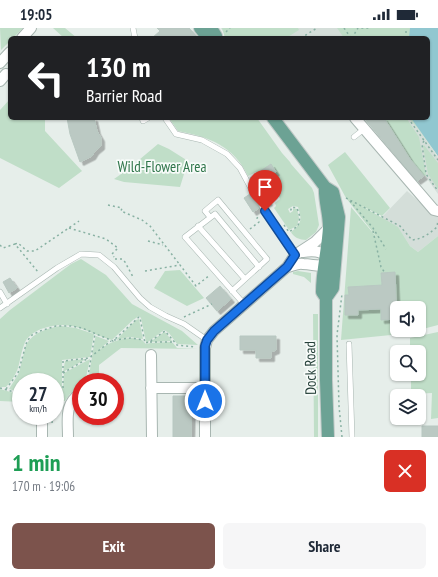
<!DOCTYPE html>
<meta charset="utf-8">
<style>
body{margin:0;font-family:"PT Sans Narrow",sans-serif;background:#f6f6f7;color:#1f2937;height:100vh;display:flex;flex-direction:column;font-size:15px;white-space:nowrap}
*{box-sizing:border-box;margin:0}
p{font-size:13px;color:#747a83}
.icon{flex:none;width:22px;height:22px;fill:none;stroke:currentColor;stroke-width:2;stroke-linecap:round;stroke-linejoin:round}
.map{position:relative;height:409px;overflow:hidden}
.panel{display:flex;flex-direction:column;background:#fff;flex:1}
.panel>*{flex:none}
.hud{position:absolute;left:8px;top:8px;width:422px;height:84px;border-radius:6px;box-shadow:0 1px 3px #0004;background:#202124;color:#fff;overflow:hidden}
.controls{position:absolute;left:390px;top:273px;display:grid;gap:8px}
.controls a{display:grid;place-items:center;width:36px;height:36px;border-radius:6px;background:#fff;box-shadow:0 1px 3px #0004;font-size:20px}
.speed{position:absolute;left:12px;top:345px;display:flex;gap:8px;font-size:20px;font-weight:700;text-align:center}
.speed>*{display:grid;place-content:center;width:52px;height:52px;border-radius:50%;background:#fff;box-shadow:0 1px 3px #0004;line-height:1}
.speed small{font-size:10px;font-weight:400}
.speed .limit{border:6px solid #d22;background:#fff;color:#111}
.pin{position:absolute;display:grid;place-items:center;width:34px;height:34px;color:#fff;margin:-41px -17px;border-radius:50% 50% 50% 0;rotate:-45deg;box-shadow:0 0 4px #0007}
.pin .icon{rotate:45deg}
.me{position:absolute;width:44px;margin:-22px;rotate:0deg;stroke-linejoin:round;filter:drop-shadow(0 0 3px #0008)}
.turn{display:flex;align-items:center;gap:14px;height:84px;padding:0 12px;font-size:18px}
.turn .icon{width:52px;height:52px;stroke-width:2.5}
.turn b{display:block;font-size:28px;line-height:34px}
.round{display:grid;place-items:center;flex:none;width:42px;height:42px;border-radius:6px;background:#f6f6f7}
.headline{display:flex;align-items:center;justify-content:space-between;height:68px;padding:0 12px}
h1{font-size:24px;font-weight:700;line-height:30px;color:#1e9e55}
.button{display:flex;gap:8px;margin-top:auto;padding:8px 12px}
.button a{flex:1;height:46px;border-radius:6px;background:#7c534c;color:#fff;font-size:16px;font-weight:700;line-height:46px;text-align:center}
.button a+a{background:#f6f6f7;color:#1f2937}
.status{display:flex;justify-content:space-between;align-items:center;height:28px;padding:0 20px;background:#fff;direction:ltr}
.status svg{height:11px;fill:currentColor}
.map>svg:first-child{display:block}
</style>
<div class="status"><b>19:05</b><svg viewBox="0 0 49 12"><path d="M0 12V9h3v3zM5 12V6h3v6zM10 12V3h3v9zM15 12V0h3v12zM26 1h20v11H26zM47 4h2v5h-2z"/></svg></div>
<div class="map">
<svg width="438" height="409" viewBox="0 0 438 409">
<defs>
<filter id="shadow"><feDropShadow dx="3.5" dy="3.5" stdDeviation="0" flood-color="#0004"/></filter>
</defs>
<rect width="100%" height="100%" fill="#e6eeea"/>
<!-- built -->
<path fill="#d4ded9" d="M221,0H409L408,10H227Z
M384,90H411L438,129V166Z
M407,163L430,183L438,185V208L418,224L410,218L398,200L381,190Z"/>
<!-- green -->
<path fill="#c0dec8" d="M0,0H23L13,10H10V13L1,22Z
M53,0H65L77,10H64Z
M222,0H298L299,2L286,10H225Z
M337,0H438V128L417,99L408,90L407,91L419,109L426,147L424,148L410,131L384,90H428V10H344Z
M10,71V90H45V103L82,143L59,160L0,130V82Z
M169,90H257L282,125L290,134L291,136L312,160L314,165L319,197L316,204L306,212C300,212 293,209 291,204C302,195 302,192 298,179L293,178L288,181L290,185L293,183V180L297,181L299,190L297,198L289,202L274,180L276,178L275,175L280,171C278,166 271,157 267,151L262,154L261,153L276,144L271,137L257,146L256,144L248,148C234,118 209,109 178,103Z
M158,116L169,121L188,133L180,159L124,154L114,151L127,142Z
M424,117L438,135V161L428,146L423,118Z
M345,124L390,180L382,188L360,177L398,199L410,218L418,224L438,208V297L419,302V280H397V302H419L401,306L341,312L351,179L379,212L346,170L328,137Z
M81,231L106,247L132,276L182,303L198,317L177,316L169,305L164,302L148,314H146L141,290L139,288L133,292L112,312C84,304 72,290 41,301C34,304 26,309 24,317C17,337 22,341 6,359H0V291L10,282L71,236Z
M180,242L204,270L187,278L154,260L165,243Z
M298,243L311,245V255L304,249L293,246V244Z
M313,286H318V409H314Z
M139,291L143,311L130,309L116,312L136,292Z
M61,298L76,300L94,306L90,329L62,332V360H63L64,345L90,331L85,354H81V359L70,366L65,373H55V354H21V365L9,361L19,345L26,317C33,304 48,300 61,298Z
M164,304L166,305L172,313L150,314Z
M438,304V390L431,391L432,365L411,366V346H419V324H410V310Z
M96,308L109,313L92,328L95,311Z
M132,310L142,312L146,316L150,315L170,314L173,315L177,320L198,321L121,320L99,337V354H88L92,329L93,327C106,316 115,311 132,310Z
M86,331L63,344L65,333Z
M0,361L21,367V374L0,373Z"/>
<!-- water -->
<path fill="#91c7d0" d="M410,0H438V128L411,90H428V10H409Z"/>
<!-- building -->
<path fill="#bbc9c3" stroke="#b8c8c1" filter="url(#shadow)" d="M157,0H189L198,10H152L160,3Z
M67,90H94L97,103L101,110V118L95,123L92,128L80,134L70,106Z
M364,90H384L410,131L424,148L417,153Z
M271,136L276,144L254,157L250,150Z
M260,159L269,174L265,176L263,174L260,175L258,177L259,180L253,184L244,170L250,166L252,168L255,167L257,164L256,162Z
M395,244L397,291L381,292V281L358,282V287H345V267H349L348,259L382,257L381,245Z
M10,250L17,260L9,265L3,254Z
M220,258L231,271L217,283L206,270Z
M240,308H276V322L271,324V330H256V322H240Z
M173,368H192L191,409H173Z
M422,398H438V409H422Z"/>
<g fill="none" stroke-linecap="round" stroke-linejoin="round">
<defs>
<path id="service" d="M133,0L135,10
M142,90L143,93L148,90
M165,90L176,106L202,112L227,126L240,140L253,164
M354,109L364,101
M262,178L295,227
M210,189L205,183L218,172L267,231L232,263
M198,198L245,251
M0,264L7,276
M244,276L185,209L215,186L259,239
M0,280L57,240L81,226L99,227L114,239L140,270L150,279L166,288L184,296L207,312
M349,316L352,409"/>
<path id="minor" d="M22,10L31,0
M0,35L10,24
M0,53L6,46
M355,90L434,182L438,183
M287,239C292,238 298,235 303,236C319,237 319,240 335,233C324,224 317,222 303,224
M151,327L152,409
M151,360H205
M42,409V388
M68,409C68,391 64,376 81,365
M205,409V320L207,312L214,303L287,239L295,227L315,214L329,200"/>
<path id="primary" d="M200,0L208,10
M211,0L216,8L215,10
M273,90L325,159L333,164L339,189L338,201L333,260L326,270V352L328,409
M325,159C324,172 329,185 329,199C328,221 322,242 322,264L326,270"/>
</defs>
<!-- service casing -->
<use href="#service" stroke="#a8b6b1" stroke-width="6"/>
<!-- minor casing -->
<use href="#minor" stroke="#a8b6b1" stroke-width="12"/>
<!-- primary casing -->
<use href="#primary" stroke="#c2cac8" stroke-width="14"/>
<!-- path -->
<path stroke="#88b1a3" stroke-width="1.5" stroke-dasharray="2 3" stroke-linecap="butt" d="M344,0L351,10
M226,4L230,0
M301,10L317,0
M352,10L358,0H371
M406,10V0
M408,90L438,132
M424,113L422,116L426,146L438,163
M346,170L400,198L412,212C422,211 429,206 437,199L438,192
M350,173L373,200L386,221
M108,177L122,180L121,183L142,192L150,198L180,237
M284,197L289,204L298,198L300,189L297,180L292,179L290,184
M69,200L106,211L118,220L112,226L114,229
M250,201L259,194L257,190L260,188
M373,203L381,239L385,245
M148,213L163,217
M15,216L18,215L27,223H35L79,193
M0,217L3,220L15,216L38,244
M115,231H122L125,234L133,249
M145,243L180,237L196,258L210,247
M184,289L212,276
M114,312L131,310L144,312
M150,314H174
M63,345L87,331
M87,354L95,306
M0,360L21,366
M63,360V333L89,330L111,313
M6,361L18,345L27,313L32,307L40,303L56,298H71L82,300L113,313L139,289L140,290L145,315L149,314L165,303L177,317L196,319
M55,374L61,375
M52,395L53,388
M342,409L339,378L337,307L342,266"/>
<!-- service -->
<use href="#service" stroke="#fff" stroke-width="5"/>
<!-- minor -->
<use href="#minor" stroke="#fff" stroke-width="10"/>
<!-- primary -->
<use href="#primary" stroke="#6ca294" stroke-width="12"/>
</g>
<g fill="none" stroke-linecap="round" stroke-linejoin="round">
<defs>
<path id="route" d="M205,373V318L207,312L214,303L287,239L295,227L265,183"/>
</defs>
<!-- route casing -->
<use href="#route" stroke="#114b97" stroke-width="10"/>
<!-- route -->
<use href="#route" stroke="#1a73e8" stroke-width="7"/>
</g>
<g text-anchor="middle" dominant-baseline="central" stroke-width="3.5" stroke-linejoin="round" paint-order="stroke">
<!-- park labels -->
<g font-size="15" fill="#30764b" stroke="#f7fbf9">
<text x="162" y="138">Wild-Flower Area</text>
</g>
<!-- street labels -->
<g font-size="15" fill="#254039" stroke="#f7fbf9">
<text transform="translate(310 340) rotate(-91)">Dock Road</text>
</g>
</g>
</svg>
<div class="controls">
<a><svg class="icon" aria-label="sound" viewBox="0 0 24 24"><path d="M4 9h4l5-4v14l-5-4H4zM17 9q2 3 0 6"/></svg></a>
<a><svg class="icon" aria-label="search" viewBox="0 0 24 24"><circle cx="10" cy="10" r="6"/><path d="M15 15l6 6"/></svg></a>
<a><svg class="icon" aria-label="layers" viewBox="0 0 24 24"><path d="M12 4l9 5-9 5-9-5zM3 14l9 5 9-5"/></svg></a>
</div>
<div class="speed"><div>27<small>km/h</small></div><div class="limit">30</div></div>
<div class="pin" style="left:265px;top:183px;background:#d93025"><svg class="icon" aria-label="arrive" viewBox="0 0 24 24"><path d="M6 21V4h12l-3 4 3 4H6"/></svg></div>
<svg class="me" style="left:205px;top:373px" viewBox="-20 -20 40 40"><circle r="17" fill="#1a73e8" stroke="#fff" stroke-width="3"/><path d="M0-11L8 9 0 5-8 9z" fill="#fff"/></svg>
<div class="hud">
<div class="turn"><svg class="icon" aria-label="left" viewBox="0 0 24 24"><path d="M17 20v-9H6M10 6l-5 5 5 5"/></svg><div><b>130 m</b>Barrier Road</div></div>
</div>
</div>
<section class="panel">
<div class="headline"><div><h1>1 min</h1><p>170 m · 19:06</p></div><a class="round" style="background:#d93025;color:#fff"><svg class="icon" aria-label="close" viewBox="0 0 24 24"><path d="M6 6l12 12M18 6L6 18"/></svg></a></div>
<div class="button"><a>Exit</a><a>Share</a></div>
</section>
